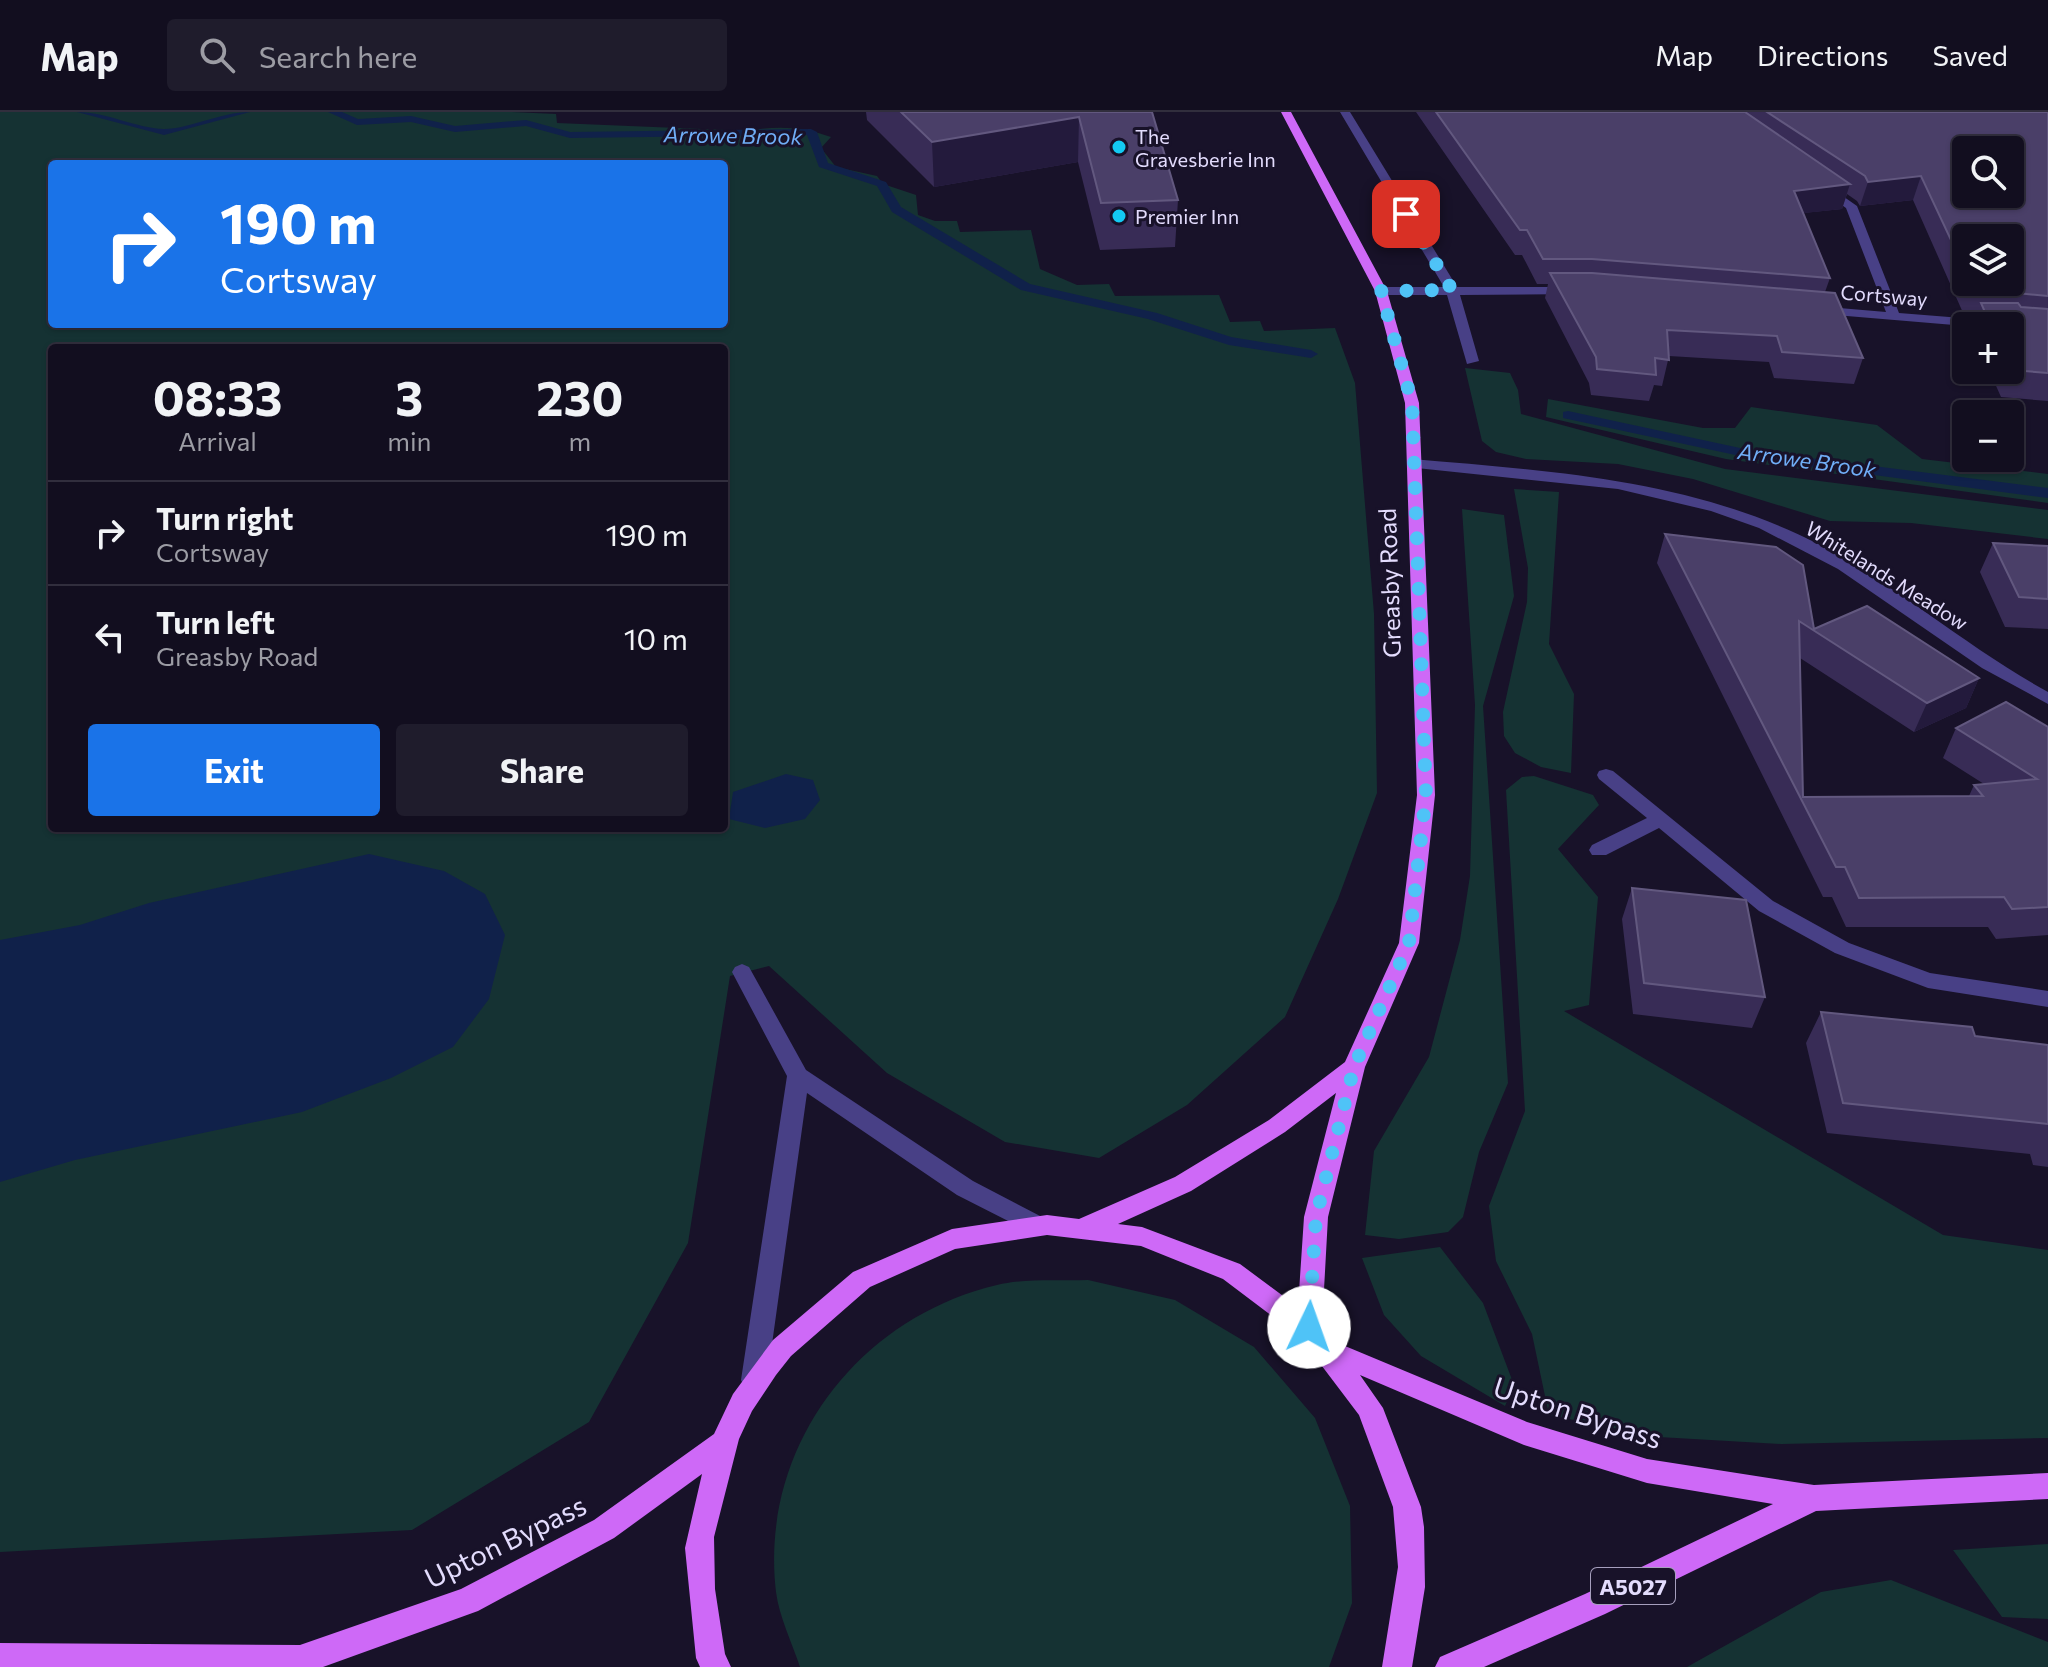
<!DOCTYPE html>
<meta charset="utf-8">
<style>
body{margin:0;font-family:Commissioner,sans-serif;background:#1f1c2c;color:#f1f3f6;height:100vh;display:flex;flex-direction:column;font-size:30px;white-space:nowrap}
*{box-sizing:border-box;margin:0}
p{font-size:26px;color:#9c9ca4}
.icon{flex:none;width:44px;height:44px;fill:none;stroke:currentColor;stroke-width:2;stroke-linecap:round;stroke-linejoin:round}
.map{position:relative;flex:1;overflow:hidden}
.drawer{position:absolute;left:48px;top:232px;width:680px;height:488px;display:flex;flex-direction:column;background:#120e1f;border-radius:8px;box-shadow:0 2px 6px #0004,0 0 0 2px #312e3d}
.drawer>*{flex:none}
.guide{position:absolute;left:48px;top:48px;width:680px;height:168px;border-radius:8px;box-shadow:0 2px 6px #0004,0 0 0 2px #312e3d;background:#1a73e8;color:#fff;overflow:hidden}
.buttons{position:absolute;left:1952px;top:24px;display:grid;gap:16px}
.buttons a{display:grid;place-items:center;width:72px;height:72px;border-radius:8px;background:#120e1f;box-shadow:0 2px 6px #0004,0 0 0 2px #312e3d;font-size:40px}
.pin{position:absolute;display:grid;place-items:center;width:68px;height:68px;color:#fff;margin:-34px;border-radius:16px;box-shadow:0 4px 12px #0006}
.me{position:absolute;width:88px;margin:-44px;rotate:3deg;stroke-linejoin:round;filter:drop-shadow(0 0 6px #0008)}
.turn{display:flex;align-items:center;gap:28px;height:168px;padding:0 40px;font-size:36px}
.turn .icon{width:104px;height:104px;stroke-width:2.5}
.turn b{display:block;font-size:56px;line-height:68px}
.eta{display:flex;justify-content:space-evenly;align-items:center;height:136px;text-align:center}
.eta b{font-size:48px;font-weight:700;line-height:56px}
.cta{display:flex;gap:16px;margin-top:auto;padding:16px 40px}
.cta a{flex:1;height:92px;border-radius:8px;background:#1a73e8;color:#fff;font-size:32px;font-weight:700;line-height:92px;text-align:center}
.cta a+a{background:#1f1c2c;color:#f1f3f6}
ul{padding:0;list-style:none}
li{display:flex;align-items:center;gap:24px;height:104px;padding:0 40px;border-top:2px solid #312e3d}
li div{flex:1}
li b{display:block;font-size:30px}
li em{font-style:normal}
header{display:flex;align-items:center;gap:48px;box-sizing:border-box;height:112px;padding:0 40px;background:#120e1f;border-bottom:2px solid #312e3d}
header strong{font-size:38px}
nav{display:flex;gap:44px;margin-inline-start:auto;font-size:28px}
.search{width:560px;height:72px;background:#1f1c2c;display:flex;align-items:center;gap:20px;box-sizing:border-box;padding:0 28px;border-radius:8px;color:#9c9ca4;font-size:30px}
.map>svg:first-child{display:block}
</style>
<header>
<strong>Map</strong>
<div class="search"><svg class="icon" aria-label="search" viewBox="0 0 24 24"><circle cx="10" cy="10" r="6"/><path d="M15 15l6 6"/></svg>Search here</div>
<nav><a>Map</a><a>Directions</a><a>Saved</a></nav>
</header>
<div class="map">
<svg width="2048" height="1555" viewBox="0 0 2048 1555">
<rect width="100%" height="100%" fill="#181229"/>
<!-- green -->
<path fill="#153233" fill-rule="evenodd" d="M0,0H512L556,2L557,11L750,19C777,13 804,15 831,25L821,36L836,55L877,64L883,72L916,83L918,103L935,109H957L960,120L1031,118L1040,157L1077,173L1109,172L1115,184L1219,183L1230,210L1260,209L1264,219L1335,216L1355,271L1374,502L1377,681L1338,787L1285,905L1187,993L1099,1046L1005,1030L887,961L769,854L730,864L688,1131L589,1310L412,1418L0,1440ZM52,52H724V212H52ZM52,236H724V716H52Z
M1465,256L1510,261L1518,278L1521,302L1725,357L2048,398V427L1911,411L1830,409L1693,367L1618,352L1526,347L1496,340L1482,329Z
M1548,287L1703,316H1735L1751,295L1877,313L1922,347L2048,362V391L1726,347L1546,305Z
M1514,377L1559,380L1549,532L1574,582L1571,661L1541,655L1515,641L1504,624L1503,600L1527,490L1528,456Z
M1462,397L1504,403L1514,484L1483,594L1508,971L1479,1040L1463,1105L1448,1120L1399,1127L1365,1123L1374,1039L1429,945L1460,828L1470,764L1475,593Z
M1534,664L1593,683L1599,693L1558,737L1598,785L1589,893L1564,899L1943,1123L2048,1138V1326L1781,1332L1659,1325L1549,1303L1532,1222L1496,1149L1489,1094L1525,999L1506,678L1522,665Z
M1440,1135L1483,1191L1514,1273L1505,1294L1421,1244L1384,1203L1362,1146Z
M1088,1168L1175,1188L1254,1235L1315,1306L1350,1394L1352,1491L1329,1555H800C792,1531 779,1504 776,1480C759,1336 857,1206 997,1173C1025,1166 1059,1169 1088,1168Z
M2048,1432V1507L2002,1505L1953,1438Z
M1891,1468L2048,1530V1555H1687L1821,1480Z"/>
<!-- water -->
<path fill="#10214a" d="M786,662L813,668L820,688L805,707L765,716L729,707L733,680Z
M369,742L444,759L485,782L505,823L489,887L453,935L391,966L302,1000L75,1048L0,1070V828L80,813L149,791Z"/>
<g fill="none" stroke-linecap="round" stroke-linejoin="round">
<!-- stream -->
<path fill="#10214a" fill-rule="evenodd" d="M77,0C107,0 135,16 164,17C190,17 220,0 250,0L164,23Z
M328,0H342L358,7L411,4L455,14L526,8L570,20L811,17L817,20L828,51L886,70L901,95L1030,172L1157,201L1231,225L1311,238L1318,242L1311,246L1229,233L1148,207L1021,178L892,100L877,74L819,55L807,23L570,26L526,14L455,20L411,10L357,13Z
M1568,299L1754,339L2048,376V386L1754,347L1563,306V300Z"/>
<!-- minor -->
<path fill="#484086" fill-rule="evenodd" d="M1340,0H1350L1457,175H1573L1579,179L1578,182L1460,183L1479,249L1467,252L1447,183H1381L1375,179L1381,175H1444Z
M1819,73H1827L1857,94L1899,201L2048,213V221L2010,218V214H1966L1811,201L1809,198L1816,194L1886,200L1846,96L1819,77Z
M1412,347C1551,359 1692,367 1818,432C1899,475 1968,536 2048,580V592L1982,556L1838,457L1759,416L1711,399L1618,377L1407,355V349Z
M1606,657L1613,659L1773,789L1849,831L1930,861L2048,879V895L1928,876L1835,841L1759,799L1659,716L1606,743H1592L1589,738L1592,733L1647,706L1599,667L1597,663L1599,659Z
M742,852L749,855L806,958L973,1069L1042,1105L1046,1112L1042,1119L1034,1122L957,1083L807,981L767,1268L763,1276L754,1280L745,1276L741,1268L787,964L732,860L735,855Z"/>
<!-- major -->
<path fill="#ce69f7" fill-rule="evenodd" d="M1281,0H1291L1387,179L1419,291L1435,683L1419,831L1365,955L1328,1105L1322,1214L1333,1229L1527,1310L1647,1347L1814,1373L2048,1361V1387L1816,1399L1605,1502L1484,1555H1435L1440,1545L1585,1482L1773,1392L1647,1371L1524,1333L1360,1263L1383,1296L1421,1395L1424,1415L1425,1475L1412,1555H1382L1398,1455L1393,1395L1359,1303L1300,1225L1223,1167L1141,1134L1047,1123L955,1137L870,1175L791,1244L776,1263L752,1299L739,1327L714,1425L715,1477L725,1542L731,1555H700L696,1546L685,1436L702,1362L614,1426L478,1499L323,1555H0V1531L300,1533L461,1477L594,1408L714,1322L733,1282L773,1228L853,1160L952,1117L1047,1103L1079,1107L1175,1065L1269,1008L1345,950L1399,831L1417,683L1405,291L1375,179ZM1336,981L1304,1105L1298,1195L1240,1152L1142,1115L1118,1112L1191,1079L1285,1020Z"/>
</g>
<!-- wall -->
<path fill="#382c56" fill-rule="evenodd" d="M866,0H1152L1178,88L1175,135L1100,138L1078,50L934,75L867,8Z
M1416,0H2048V289L2001,285L1989,258H2010V214H1972L1975,204L1964,203L1913,88L1860,94L1857,89L1847,82L1842,97L1803,101L1830,166L1825,180L1863,246L1854,272L1774,266L1769,250L1669,244L1662,274L1654,273L1649,289L1591,283L1589,271L1545,186L1548,172H1537L1522,143H1515ZM1966,126L2010,170H1966Z
M1665,422L1814,517L1979,566L1966,596L1914,620L1800,546L1803,685L1969,684L1974,673L1984,672L1943,646L1956,616L2048,615V823L1996,827L1988,815H1846L1832,785H1823L1657,451Z
M1993,431L2048,434V517L2005,515L1980,460Z
M1632,776L1765,885L1752,916L1633,902L1622,807Z
M1821,900L1975,924L2048,933V1055L2033,1053L2030,1042L1827,1021L1806,931Z"/>
<!-- shaded-wall -->
<path fill="#231a3c" d="M1079,5L1078,50L934,75L932,30Z
M1921,64L1913,88L1860,94L1868,70Z
M1850,72L1842,97L1786,103L1794,79Z
M1979,566L1966,596L1914,620L1927,591Z"/>
<!-- building -->
<path fill="#4a3f68" stroke="#62587f" stroke-width="2" fill-rule="evenodd" d="M901,0H1152L1178,88L1101,91L1079,5L932,30Z
M1436,0H1745L1850,72L1794,79L1830,166L1592,147H1543L1527,118H1520Z
M1767,0H2048V184L1974,177L1971,170H2010V126H1966V160L1921,64L1868,70L1865,64ZM1966,38H2010V82H1966Z
M1550,161H1592L1835,181L1863,246L1782,240L1777,224L1667,218L1669,248L1655,246L1656,263L1597,257L1596,245Z
M1981,191H2018L2021,195L2048,197V261L2012,258L2010,254V214H1991Z
M1665,422L1776,435L1803,453L1814,517L1867,494L1979,566L1927,591L1799,509L1803,685L1983,684L1974,673L2037,667L1956,616L2006,590L2048,615V795L2012,797L2004,785L1859,786L1845,755H1836Z
M1993,431L2048,434V487L2019,485Z
M1632,776L1746,788L1765,885L1644,871Z
M1821,900L1972,915L1975,924L2048,933V1012L1843,991Z"/>
<g fill="none" stroke-linecap="round" stroke-linejoin="round">
<!-- route -->
<path stroke="#4fc3f7" stroke-width="14" stroke-dasharray="0 25.2" d="M1309,1215L1316,1105L1354,955L1409,831L1426,683L1412,291L1381,179L1452,178L1406,102"/>
</g>
<!-- markers -->
<g fill="#13caf2" stroke="#181229" stroke-width="3">
<circle cx="1119" cy="35" r="8"/>
<circle cx="1119" cy="104" r="8"/>
</g>
<g text-anchor="middle" dominant-baseline="central" stroke-width="6" stroke-linejoin="round" paint-order="stroke">
<!-- far-poi labels -->
<g font-size="20" fill="#e3dcfd" stroke="#181229" text-anchor="start">
<text x="1135" y="24">The<tspan x="1135" dy="23">Gravesberie Inn</tspan></text>
<text x="1135" y="104">Premier Inn</text>
</g>
<!-- far-street labels -->
<g font-size="20" fill="#e3dcfd" stroke="#181229">
<text transform="translate(1884 183) rotate(5)">Cortsway</text>
<text transform="translate(1887 463) rotate(32)">Whitelands Meadow</text>
</g>
<!-- far-water labels -->
<g font-size="22" font-style="italic" fill="#70aef7" stroke="#181229">
<text transform="translate(733 23) rotate(1)">Arrowe Brook</text>
<text transform="translate(1807 348) rotate(8)">Arrowe Brook</text>
</g>
<!-- shield labels -->
<rect fill="#181229" stroke="#a69fbd" stroke-width="2" x="1591" y="1456" width="84" height="36" rx="6"/>
<g font-size="22" font-weight="bold" fill="#e3dcfd">
<text x="1633" y="1474">A5027</text>
</g>
<!-- street labels -->
<g font-size="24" fill="#e3dcfd" stroke="#181229">
<text transform="translate(1389 471) rotate(-92)">Greasby Road</text>
</g>
<!-- near-street labels -->
<g font-size="28" fill="#e3dcfd" stroke="#181229">
<text transform="translate(1578 1300) rotate(18)">Upton Bypass</text>
<text transform="translate(505 1429) rotate(-26)">Upton Bypass</text>
</g>
</g>
</svg>
<div class="buttons">
<a><svg class="icon" aria-label="search" viewBox="0 0 24 24"><circle cx="10" cy="10" r="6"/><path d="M15 15l6 6"/></svg></a>
<a><svg class="icon" aria-label="layers" viewBox="0 0 24 24"><path d="M12 4l9 5-9 5-9-5zM3 14l9 5 9-5"/></svg></a>
<a>+</a>
<a>−</a>
</div>
<div class="pin" style="left:1406px;top:102px;background:#d93025"><svg class="icon" aria-label="arrive" viewBox="0 0 24 24"><path d="M6 21V4h12l-3 4 3 4H6"/></svg></div>
<svg class="me" style="left:1309px;top:1215px" viewBox="-20 -20 40 40"><circle r="19" fill="#fff"/><path d="M0-13L10 11 0 6-10 11z" fill="#4fc3f7"/></svg>
<div class="guide">
<div class="turn"><svg class="icon" aria-label="right" viewBox="0 0 24 24"><path d="M7 20v-9h11M14 6l5 5-5 5"/></svg><div><b>190 m</b>Cortsway</div></div>
</div>
<section class="drawer">
<div class="eta">
<div><b>08:33</b><p>Arrival</p></div>
<div><b>3</b><p>min</p></div>
<div><b>230</b><p>m</p></div>
</div>
<ul>
<li><svg class="icon" aria-label="right" viewBox="0 0 24 24"><path d="M7 20v-9h11M14 6l5 5-5 5"/></svg><div><b>Turn right</b><p>Cortsway</p></div><em>190 m</em></li>
<li><svg class="icon" aria-label="left" viewBox="0 0 24 24"><path d="M17 20v-9H6M10 6l-5 5 5 5"/></svg><div><b>Turn left</b><p>Greasby Road</p></div><em>10 m</em></li>
</ul>
<div class="cta"><a>Exit</a><a>Share</a></div>
</section>
</div>
